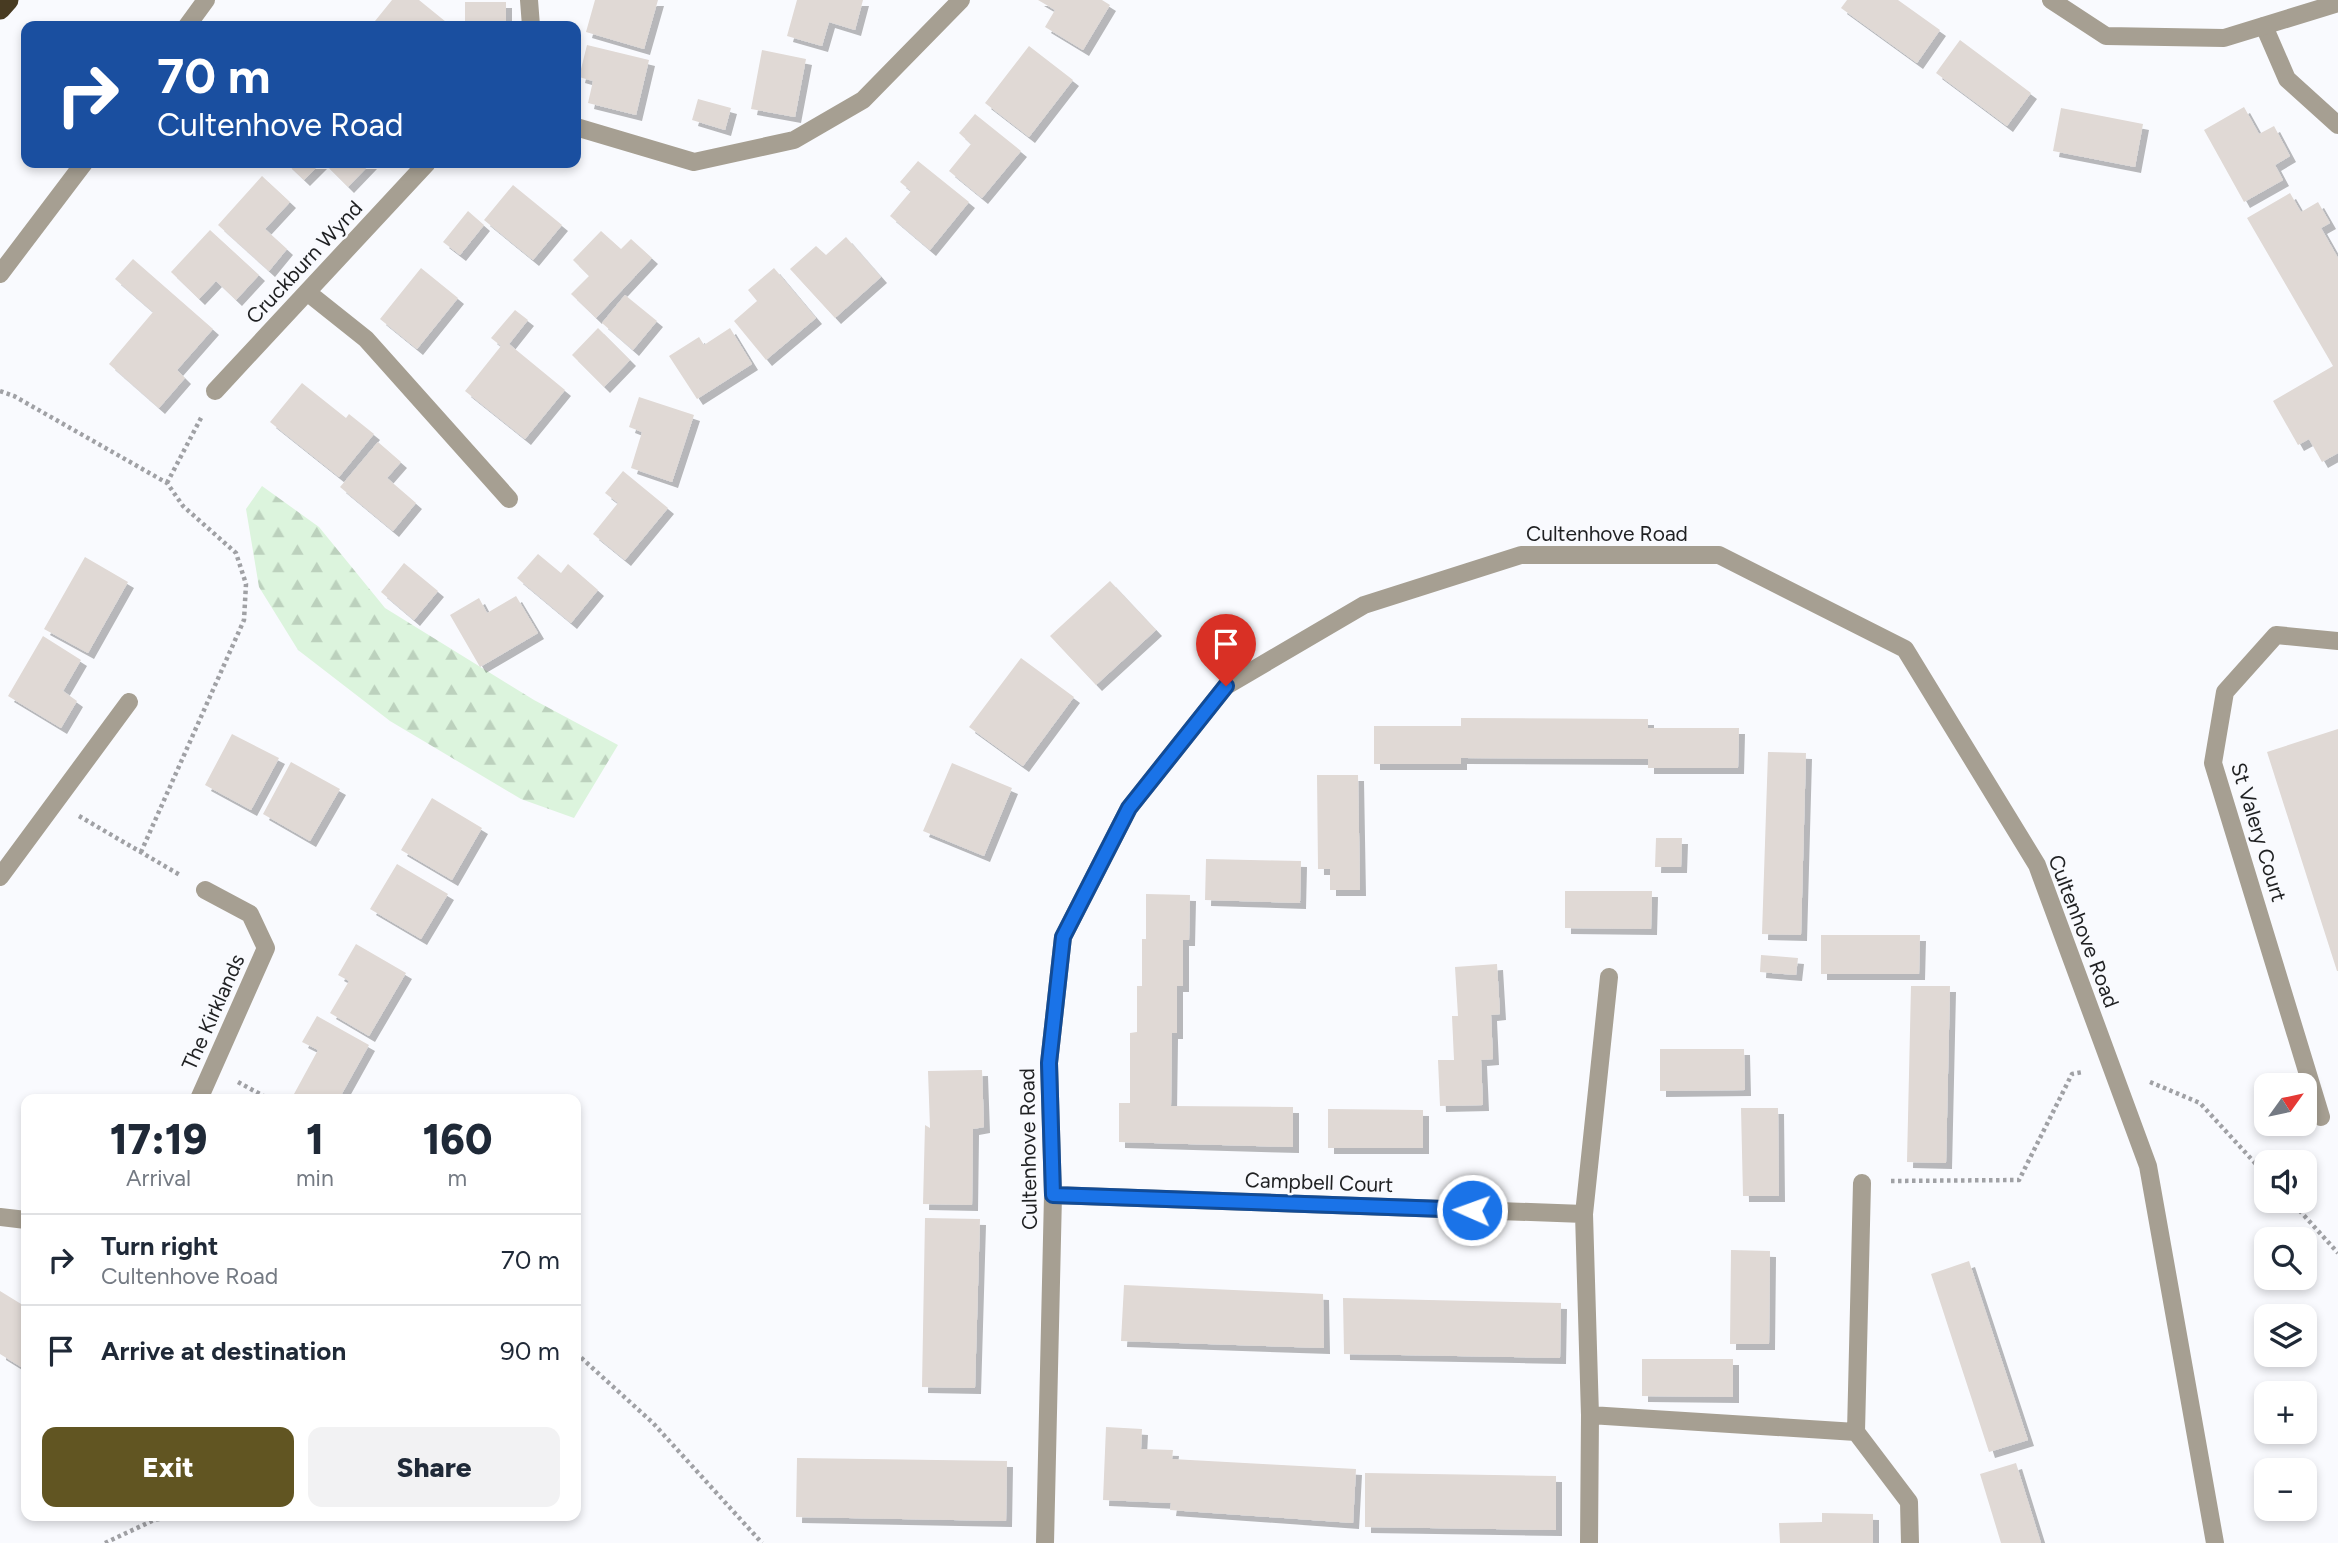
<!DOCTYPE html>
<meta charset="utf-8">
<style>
body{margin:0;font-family:Figtree,sans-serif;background:#f2f2f3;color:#1f2937;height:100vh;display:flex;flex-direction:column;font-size:26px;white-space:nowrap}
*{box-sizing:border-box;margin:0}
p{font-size:23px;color:#747a83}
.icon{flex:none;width:38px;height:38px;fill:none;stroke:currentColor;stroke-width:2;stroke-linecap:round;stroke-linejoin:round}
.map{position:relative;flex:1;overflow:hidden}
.details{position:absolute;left:21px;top:1094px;width:560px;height:427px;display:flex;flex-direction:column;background:#fff;border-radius:14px;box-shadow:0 4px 10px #0003}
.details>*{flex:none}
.hud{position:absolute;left:21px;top:21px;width:560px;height:147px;border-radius:14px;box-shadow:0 4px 10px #0003;background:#1a4fa0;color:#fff;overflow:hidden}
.needle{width:46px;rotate:57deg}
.buttons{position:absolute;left:2254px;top:1073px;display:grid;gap:14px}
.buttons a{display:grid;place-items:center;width:63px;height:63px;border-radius:14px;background:#fff;box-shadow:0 4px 10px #0003;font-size:35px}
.pin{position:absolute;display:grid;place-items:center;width:60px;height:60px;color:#fff;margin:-72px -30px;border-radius:50% 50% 50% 0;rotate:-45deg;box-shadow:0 0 7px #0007}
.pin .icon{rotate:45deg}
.me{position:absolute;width:77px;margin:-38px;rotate:272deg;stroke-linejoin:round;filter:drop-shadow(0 0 5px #0008)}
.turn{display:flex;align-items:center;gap:24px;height:147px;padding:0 21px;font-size:32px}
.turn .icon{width:91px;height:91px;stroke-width:2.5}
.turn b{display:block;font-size:49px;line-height:60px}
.eta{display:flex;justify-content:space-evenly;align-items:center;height:119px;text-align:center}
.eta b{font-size:42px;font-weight:800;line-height:49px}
.button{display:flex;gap:14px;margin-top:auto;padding:14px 21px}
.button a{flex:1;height:80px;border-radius:14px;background:#615522;color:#fff;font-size:28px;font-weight:800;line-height:80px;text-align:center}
.button a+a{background:#f2f2f3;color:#1f2937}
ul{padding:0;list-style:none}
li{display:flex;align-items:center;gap:21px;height:91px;padding:0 21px;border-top:2px solid #e0e1e3}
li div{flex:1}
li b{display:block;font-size:26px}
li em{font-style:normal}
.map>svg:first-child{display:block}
</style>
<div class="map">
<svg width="2338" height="1543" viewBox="0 0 2338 1543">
<defs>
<pattern id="forest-firs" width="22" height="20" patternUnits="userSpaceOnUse" patternTransform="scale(1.75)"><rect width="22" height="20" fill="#dcf4dd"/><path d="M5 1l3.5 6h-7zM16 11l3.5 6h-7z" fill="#bcd1bd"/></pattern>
<filter id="shadow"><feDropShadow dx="6" dy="6" stdDeviation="0" flood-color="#0004"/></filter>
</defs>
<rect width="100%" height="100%" fill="#f9fafe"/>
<!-- forest -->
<path fill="url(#forest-firs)" d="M262,486L319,527L385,608L534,700L618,745L574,818L521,799L390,721L298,650L259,587L246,509Z"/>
<!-- building -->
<path fill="#e0d9d5" filter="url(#shadow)" d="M392,0H419L451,26H371Z
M595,0H658L644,49L586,32Z
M797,0H863L855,30L829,22L822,46L787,36Z
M1038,0H1102L1110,5L1083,50L1045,27L1055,10Z
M1847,0H1898L1940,30L1917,63L1841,8Z
M465,2H506V26H465Z
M1960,40L2031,93L2007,126L1936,73Z
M587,45L649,60L636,115L588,103L593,81L579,77Z
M1029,46L1073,80L1029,137L985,103Z
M762,50L806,59L795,117L751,109Z
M698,99L731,108L725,130L692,120Z
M2244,107L2259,134L2274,126L2290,156L2275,165L2283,180L2244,202L2204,130Z
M2061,108L2143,124L2135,167L2053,151Z
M975,114L1021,151L982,198L949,171L971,144L959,133Z
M918,161L969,202L930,250L890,216L911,191L900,182Z
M286,163H321L304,180Z
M324,163H371L348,187Z
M262,176L290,202L265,229L287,249L269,271L218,225Z
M513,185L562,225L533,260L484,220Z
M2290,193L2301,212L2318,202L2330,223L2321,228L2338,258V453L2322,462L2309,439L2298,445L2273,401L2333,366L2247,218Z
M468,211L484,225L460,255L443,242Z
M210,230L259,275L236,300L216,281L199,299L171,272Z
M601,231L621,249L631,239L652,258L596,318L571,294L589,276L573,260Z
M846,237L881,277L835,318L790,269L816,246L826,255Z
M133,259L213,329L177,370L185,378L159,408L109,364L153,312L115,279Z
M421,268L458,298L417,349L380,319Z
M774,268L816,318L766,360L734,321L757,301L748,290Z
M625,295L657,321L633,350L602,323Z
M515,310L528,320L509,344L565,390L525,439L465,391L501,346L491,338Z
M598,328L630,360L604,387L572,355Z
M730,328L752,364L697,399L669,356L699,337L704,345Z
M302,383L346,418L349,414L374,434L339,477L270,422Z
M639,397L694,415L672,482L631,468L642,432L629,427Z
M378,442L401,462L387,478L416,503L393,531L340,487Z
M623,471L668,508L625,560L593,534L618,503L605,493Z
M538,554L561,573L568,564L598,590L571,623L517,578Z
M85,557L128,582L88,653L44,629Z
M404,563L438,591L414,620L381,592Z
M1110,581L1156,630L1096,685L1050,636Z
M516,596L538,633L480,667L450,615L479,598L487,613Z
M43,636L81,660L63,691L77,701L61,728L8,696Z
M1021,658L1074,697L1023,766L969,727Z
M1461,718L1648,719V728H1739L1738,768H1648V759L1461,758V764H1374V726H1461Z
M2338,729V971H2337L2267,752Z
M232,734L279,758L251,810L205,785Z
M1768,752L1806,753L1801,935L1762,934Z
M291,762L340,789L310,841L263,814Z
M952,763L1012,788L984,856L923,831Z
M1317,775H1358L1360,890H1330V869H1318Z
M432,798L482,828L452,880L401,850Z
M1656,838H1682L1681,867H1655Z
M1206,859L1301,861L1300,903L1205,900Z
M397,864L448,894L421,939L370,909Z
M1565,891H1652L1651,929L1565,928Z
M1146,894L1190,895L1189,940H1183V986H1177V1033H1172L1171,1106L1293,1107V1147L1119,1142V1103H1130V1033L1137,1032V986H1142V939H1146Z
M1821,935H1920L1919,974H1821Z
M356,944L406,973L369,1036L330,1013L349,981L338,975Z
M1761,955L1798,958L1796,975L1760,972Z
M1497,964L1500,1014L1491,1015L1493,1059L1481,1060L1483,1105L1440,1106L1438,1060H1454L1452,1016H1458L1455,967Z
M1911,986H1950L1946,1163L1907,1162Z
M317,1016L369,1045L339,1099H302L294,1094L318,1050L302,1042Z
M1660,1049H1744L1745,1090L1660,1091Z
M982,1070L984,1127L973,1129L972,1205L923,1204L925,1125L930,1128L928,1071Z
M1741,1108H1778L1779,1196H1743Z
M1328,1109L1423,1110V1148H1328Z
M925,1218L980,1219L975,1388L922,1387Z
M1731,1250L1770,1251L1769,1344H1730Z
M1969,1261L2028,1440L1989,1452L1931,1274Z
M1124,1285L1323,1294L1324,1348L1121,1341Z
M0,1291L26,1307V1370L0,1354Z
M1343,1298L1561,1303L1560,1358L1344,1354Z
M1642,1359H1733V1397L1642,1396Z
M1106,1427L1142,1429L1141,1449L1173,1450L1172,1459L1356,1469L1353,1523L1170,1510L1171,1503L1103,1500Z
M797,1458L1007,1461L1006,1521L796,1517Z
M2016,1463L2041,1543H2001L1980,1474Z
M1365,1473L1556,1476V1530L1365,1527Z
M1822,1513L1873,1514V1543H1780L1779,1523L1822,1522Z"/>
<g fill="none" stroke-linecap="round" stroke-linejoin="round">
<!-- path -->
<path stroke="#a0a1a5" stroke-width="4.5" stroke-dasharray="3.5 3.5" stroke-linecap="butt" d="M0,391L14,396L167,483L183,506L236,553L246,584L244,620L141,852
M167,483L202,416
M79,816L180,875
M238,1082L269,1099
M2150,1082L2200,1103L2266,1175
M1891,1181L2019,1180L2072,1074L2083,1072
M2290,1200L2338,1253
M576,1353L653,1423L762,1543
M105,1543L154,1520L174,1516"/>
<!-- lane -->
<path stroke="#a69f92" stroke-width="18" d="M2264,26L2287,79L2338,125"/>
<!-- street -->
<path stroke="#a69f92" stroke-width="18" d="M529,0L531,26
M2051,0L2106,36L2224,38L2338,3
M187,26L206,0
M576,127L694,162L794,140L863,100L961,0
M0,274L84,163
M307,292L366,339L509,499
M215,391L427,163
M0,877L129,702
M1609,977L1584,1214L1590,1415L1856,1432
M199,1099L266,948L250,914L205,890
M2321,1117L2213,763L2225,692L2276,635L2338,641
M1862,1183L1856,1432L1909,1502L1910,1543
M1053,1195L1584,1214
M0,1217L26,1220
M1045,1543L1053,1195L1049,1063L1063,937L1129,808L1226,686L1364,605L1521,555H1719L1905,649L2037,865L2148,1166L2215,1543
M1589,1543L1590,1415"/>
<!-- highway -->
<path stroke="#483b22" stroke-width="21" d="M0,9L8,0"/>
</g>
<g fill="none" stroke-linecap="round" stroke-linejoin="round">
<defs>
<path id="route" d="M1226,686L1129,808L1063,937L1049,1063L1053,1195L1472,1210"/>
</defs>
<!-- route casing -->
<use href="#route" stroke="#114b97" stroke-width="18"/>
<!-- route -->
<use href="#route" stroke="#1a73e8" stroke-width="12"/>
</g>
<g text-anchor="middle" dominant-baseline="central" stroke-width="5" stroke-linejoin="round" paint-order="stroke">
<!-- street labels -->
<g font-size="21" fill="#1f2022" stroke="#f9fafe">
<text transform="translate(304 262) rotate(-47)">Cruckburn Wynd</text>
<text x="1607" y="533">Cultenhove Road</text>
<text transform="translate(2259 832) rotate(73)">St Valery Court</text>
<text transform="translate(2084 931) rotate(69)">Cultenhove Road</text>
<text transform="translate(213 1012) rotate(-66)">The Kirklands</text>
<text transform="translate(1028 1149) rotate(-91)">Cultenhove Road</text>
<text transform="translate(1319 1182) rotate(2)">Campbell Court</text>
</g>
</g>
</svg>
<div class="buttons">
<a><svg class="needle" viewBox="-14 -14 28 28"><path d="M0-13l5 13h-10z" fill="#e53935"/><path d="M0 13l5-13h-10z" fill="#747a83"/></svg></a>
<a><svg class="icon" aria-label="sound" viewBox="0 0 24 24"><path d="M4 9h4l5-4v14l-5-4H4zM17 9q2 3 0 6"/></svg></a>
<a><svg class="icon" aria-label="search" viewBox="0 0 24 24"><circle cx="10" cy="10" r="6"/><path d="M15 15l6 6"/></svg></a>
<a><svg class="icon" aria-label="layers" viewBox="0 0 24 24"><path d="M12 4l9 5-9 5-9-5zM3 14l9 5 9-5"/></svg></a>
<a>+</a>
<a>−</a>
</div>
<div class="pin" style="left:1226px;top:686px;background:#d93025"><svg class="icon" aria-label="arrive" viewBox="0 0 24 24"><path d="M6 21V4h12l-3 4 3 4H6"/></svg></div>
<svg class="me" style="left:1472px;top:1210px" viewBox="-20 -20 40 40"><circle r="17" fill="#1a73e8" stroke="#fff" stroke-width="3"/><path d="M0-11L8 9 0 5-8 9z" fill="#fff"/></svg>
<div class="hud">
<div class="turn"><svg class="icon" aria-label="right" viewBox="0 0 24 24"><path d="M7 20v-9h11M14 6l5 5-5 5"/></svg><div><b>70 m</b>Cultenhove Road</div></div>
</div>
<section class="details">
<div class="eta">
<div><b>17:19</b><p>Arrival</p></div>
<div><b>1</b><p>min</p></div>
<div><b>160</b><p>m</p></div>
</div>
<ul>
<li><svg class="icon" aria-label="right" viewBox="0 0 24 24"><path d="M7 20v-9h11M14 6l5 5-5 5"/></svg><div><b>Turn right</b><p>Cultenhove Road</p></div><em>70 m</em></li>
<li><svg class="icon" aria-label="arrive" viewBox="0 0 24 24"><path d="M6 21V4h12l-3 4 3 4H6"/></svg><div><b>Arrive at destination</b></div><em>90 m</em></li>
</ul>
<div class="button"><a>Exit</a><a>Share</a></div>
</section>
</div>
